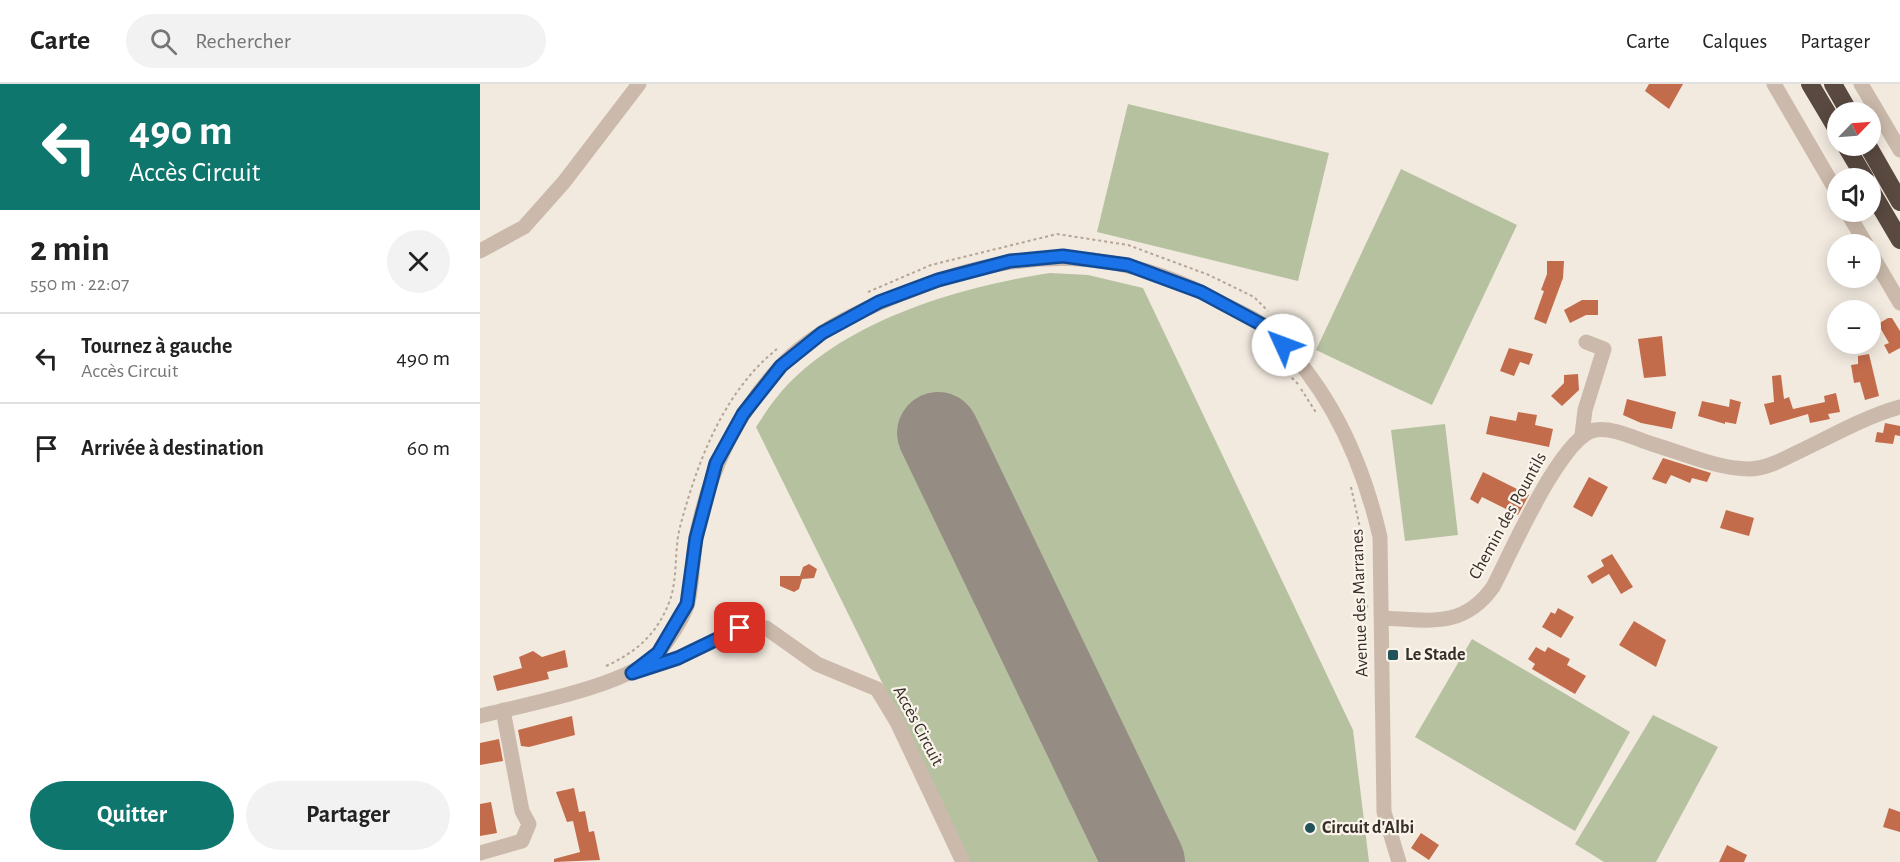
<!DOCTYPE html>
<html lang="fr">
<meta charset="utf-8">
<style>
body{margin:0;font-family:"Alegreya Sans",sans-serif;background:#f2f2f2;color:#222;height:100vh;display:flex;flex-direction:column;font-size:22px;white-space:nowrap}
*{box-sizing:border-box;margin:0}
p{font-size:20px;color:#767676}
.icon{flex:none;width:33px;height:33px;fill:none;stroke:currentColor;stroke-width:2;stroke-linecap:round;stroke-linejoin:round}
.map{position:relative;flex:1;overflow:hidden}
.side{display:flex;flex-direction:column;background:#fff;width:480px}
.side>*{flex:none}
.hud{background:#0f766e;color:#fff;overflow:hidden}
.needle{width:39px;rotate:65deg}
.fabs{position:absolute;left:1347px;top:18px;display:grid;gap:12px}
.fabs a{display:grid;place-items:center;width:54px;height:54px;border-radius:50%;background:#fff;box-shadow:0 3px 15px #0003;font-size:30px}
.pin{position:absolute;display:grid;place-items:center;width:51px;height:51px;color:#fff;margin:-26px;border-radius:12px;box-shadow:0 3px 9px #0006}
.me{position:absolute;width:66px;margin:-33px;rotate:313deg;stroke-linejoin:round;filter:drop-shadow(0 0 4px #0008)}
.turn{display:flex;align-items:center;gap:21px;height:126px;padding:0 30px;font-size:27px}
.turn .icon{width:78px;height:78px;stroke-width:2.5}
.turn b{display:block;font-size:42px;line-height:51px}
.round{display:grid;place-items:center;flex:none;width:63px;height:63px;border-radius:32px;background:#f2f2f2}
.head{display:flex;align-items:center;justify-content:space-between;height:102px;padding:0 30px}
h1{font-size:36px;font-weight:700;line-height:45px}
.primary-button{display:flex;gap:12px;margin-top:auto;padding:12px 30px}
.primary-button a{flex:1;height:69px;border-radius:36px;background:#0f766e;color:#fff;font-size:24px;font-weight:700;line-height:69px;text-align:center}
.primary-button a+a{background:#f2f2f2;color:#222}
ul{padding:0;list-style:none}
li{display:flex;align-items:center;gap:18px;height:90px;padding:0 30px;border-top:2px solid #e0e0e0}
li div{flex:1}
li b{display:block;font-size:22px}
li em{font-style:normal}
header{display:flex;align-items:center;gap:36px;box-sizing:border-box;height:84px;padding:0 30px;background:#fff;border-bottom:2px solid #e0e0e0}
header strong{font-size:28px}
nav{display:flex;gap:33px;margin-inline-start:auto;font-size:21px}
.search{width:420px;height:54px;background:#f2f2f2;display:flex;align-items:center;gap:15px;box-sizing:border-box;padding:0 21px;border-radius:33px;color:#767676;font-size:22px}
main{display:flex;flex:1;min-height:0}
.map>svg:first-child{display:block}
</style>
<header>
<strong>Carte</strong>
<div class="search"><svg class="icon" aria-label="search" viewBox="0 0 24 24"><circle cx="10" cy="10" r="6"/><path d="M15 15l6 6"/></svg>Rechercher</div>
<nav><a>Carte</a><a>Calques</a><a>Partager</a></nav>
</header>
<main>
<section class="side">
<div class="hud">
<div class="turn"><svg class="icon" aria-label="left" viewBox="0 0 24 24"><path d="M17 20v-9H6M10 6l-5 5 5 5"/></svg><div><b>490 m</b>Accès Circuit</div></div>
</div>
<div class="head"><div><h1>2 min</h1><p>550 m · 22:07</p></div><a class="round"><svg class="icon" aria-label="close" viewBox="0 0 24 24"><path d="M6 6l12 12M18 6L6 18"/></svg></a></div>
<ul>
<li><svg class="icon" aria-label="left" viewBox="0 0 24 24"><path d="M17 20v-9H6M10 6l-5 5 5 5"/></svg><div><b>Tournez à gauche</b><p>Accès Circuit</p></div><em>490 m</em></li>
<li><svg class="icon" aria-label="arrive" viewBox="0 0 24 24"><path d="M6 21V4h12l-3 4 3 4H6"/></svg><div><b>Arrivée à destination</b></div><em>60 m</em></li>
</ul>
<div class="primary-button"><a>Quitter</a><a>Partager</a></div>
</section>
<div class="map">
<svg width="1420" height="778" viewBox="0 0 1420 778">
<rect width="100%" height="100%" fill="#f2eadf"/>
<!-- green -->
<path fill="#b5c19f" d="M648,20L849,69L818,197L617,148Z
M921,85L1037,141L952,321L836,266Z
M570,189L608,191L663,204L873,646L889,778H638L684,754L485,336L433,361L633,778H476L423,641L276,343C283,333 289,322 297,313C358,238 479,203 570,189Z
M965,340L978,451L925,457L911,346Z
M992,555L1150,648L1095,747L935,653Z
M1173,631L1238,663L1176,778H1124L1095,760Z"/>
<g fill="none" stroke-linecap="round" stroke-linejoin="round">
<!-- runway -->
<path stroke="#958c84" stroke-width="82" d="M458,349L664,778"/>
</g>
<!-- building -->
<path fill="#c36c4c" d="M1169,0H1203L1189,25L1165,7Z
M1067,177H1084L1083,194L1066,240L1054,235L1064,207L1061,206L1067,190Z
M1102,216H1118V231H1106L1090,239L1084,226Z
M1408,234H1412L1420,247V264L1409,270L1404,261L1409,259L1398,240Z
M1182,252L1186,292L1164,294L1158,255Z
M1029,264L1053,270L1049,281L1040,278L1034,292L1020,287Z
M1389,270L1399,312L1385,316L1380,298L1374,299L1371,281L1378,280V272Z
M1098,290L1099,306L1082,322L1071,312L1084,299V291Z
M1301,291L1304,315L1309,313L1313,325L1345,318L1344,312L1356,309L1360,328L1348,330L1350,335L1330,339L1328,330L1290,341L1284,320L1294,318L1292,292Z
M1147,315L1196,328L1192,345L1161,339L1143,331Z
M1250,315L1261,318L1256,340L1245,338V340L1218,332L1222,317L1249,323Z
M1038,328L1057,331L1055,341L1073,345L1069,363L1006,350L1010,332L1036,337Z
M1405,339L1420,342V352L1415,351L1413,360L1395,358L1397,348L1403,349Z
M1183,374L1231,389L1227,398L1212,394L1210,399L1191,391L1186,400L1172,395Z
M1003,388L1049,411L1038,431L1002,413L998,420L990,415Z
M1109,393L1128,403L1112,433L1093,423Z
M1246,426L1274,434L1269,452L1240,444Z
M1132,470L1153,503L1141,510L1129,490L1112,500L1107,492L1124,482L1121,476Z
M329,480L337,485L334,494L322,495L319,505L314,508L300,502V492H320L323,483Z
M1078,524L1094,533L1081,554L1062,543L1071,528L1075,530Z
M1154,537L1186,556L1176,583L1139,561Z
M1056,563L1065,568L1068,563L1077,568L1090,575L1087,581L1106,592L1095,610L1052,585L1055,580L1048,575Z
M85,566L88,583L67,588L69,595L17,607L13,592L42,584L39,573L53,567L62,573Z
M92,632L95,651L49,663L41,662L38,646Z
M19,655L23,677L0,681V659Z
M94,704L99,728L105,727L109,748L114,747L120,776L74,778V775L100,768L93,737L87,738L76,708Z
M11,718L17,749L0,752V720Z
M1409,724L1420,728V748L1403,743Z
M941,749L959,761L949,776L931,764Z
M1247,761L1267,771L1264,778H1239Z"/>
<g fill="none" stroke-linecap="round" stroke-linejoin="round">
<!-- path -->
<path stroke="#b6a495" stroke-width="2" stroke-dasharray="3 3" stroke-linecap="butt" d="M388,208L451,181L577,150L648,161L729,191L774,213L788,227
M781,259L780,262L818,300
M821,305L837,330
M871,403L882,453L884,518L888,524
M126,582C157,568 178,549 190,516C198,493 194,466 200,443C217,379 243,308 297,265"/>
<!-- minor -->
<path stroke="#cbbaab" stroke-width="15" d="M1294,0L1358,110
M1381,0L1420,66
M1367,128L1386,160
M0,167L44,143L84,98L159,0
M1390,168L1420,219
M1102,351L1105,326L1124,265L1106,258
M903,534C949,536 983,545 1013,503C1030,471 1081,352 1115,346C1133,343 1156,355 1172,360C1203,369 1237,385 1269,385C1285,385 1302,376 1316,369C1350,353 1384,333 1420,323
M164,585L198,574L260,544H286L337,580L397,605L417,638L483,778
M0,632C44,621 152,601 179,568C189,555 204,533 208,518C213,497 212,475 216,454C229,388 254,334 299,284C335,245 389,222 437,204C543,163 639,162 740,218C756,227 777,234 790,247C849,302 882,375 900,453L904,728L919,778
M0,769L42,757L49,740L42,727L23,626"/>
<!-- highway -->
<path stroke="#594941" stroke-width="18" d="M1330,0L1358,47
M1353,0L1369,28
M1366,62L1385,94
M1388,62L1420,118
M1390,105L1420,156"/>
</g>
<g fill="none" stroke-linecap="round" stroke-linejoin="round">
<defs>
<path id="route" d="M260,544L198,574L152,589L178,569L207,520L216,454L236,379L263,330L301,282L342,249L399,218L458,196L530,177L583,172L648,181L721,208L788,244L803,261"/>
</defs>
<!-- route casing -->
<use href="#route" stroke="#114b97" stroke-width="15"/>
<!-- route -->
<use href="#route" stroke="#1a73e8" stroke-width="10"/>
</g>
<!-- markers -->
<g fill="#205459" stroke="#faf4eb" stroke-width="2">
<rect x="907" y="565" width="12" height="12" rx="3"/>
<circle cx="830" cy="744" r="6"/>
</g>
<g text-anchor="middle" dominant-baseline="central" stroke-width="4.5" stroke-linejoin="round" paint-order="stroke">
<!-- street labels -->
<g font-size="18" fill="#382f2a" stroke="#faf4eb">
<text transform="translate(1028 432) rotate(-61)">Chemin des Pountils</text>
<text transform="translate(880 519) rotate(-92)">Avenue des Marranes</text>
<text transform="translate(438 642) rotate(62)">Accès Circuit</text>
</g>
<!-- poi labels -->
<g font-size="18" font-weight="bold" fill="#382f2a" stroke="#faf4eb" text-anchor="start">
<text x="925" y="571">Le Stade</text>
<text x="842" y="744">Circuit d'Albi</text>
</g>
</g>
</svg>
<div class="fabs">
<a><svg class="needle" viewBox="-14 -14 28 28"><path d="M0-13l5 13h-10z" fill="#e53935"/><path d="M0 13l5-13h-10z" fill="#767676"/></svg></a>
<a><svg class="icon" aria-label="sound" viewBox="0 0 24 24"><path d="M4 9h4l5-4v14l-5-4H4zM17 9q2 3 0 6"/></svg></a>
<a>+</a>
<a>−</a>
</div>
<div class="pin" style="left:260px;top:544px;background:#d93025"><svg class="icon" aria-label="arrive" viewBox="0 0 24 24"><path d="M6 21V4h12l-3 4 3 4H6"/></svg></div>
<svg class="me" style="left:803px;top:261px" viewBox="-20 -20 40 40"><circle r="19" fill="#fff"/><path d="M0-13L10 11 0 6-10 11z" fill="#1a73e8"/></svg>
</div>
</main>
